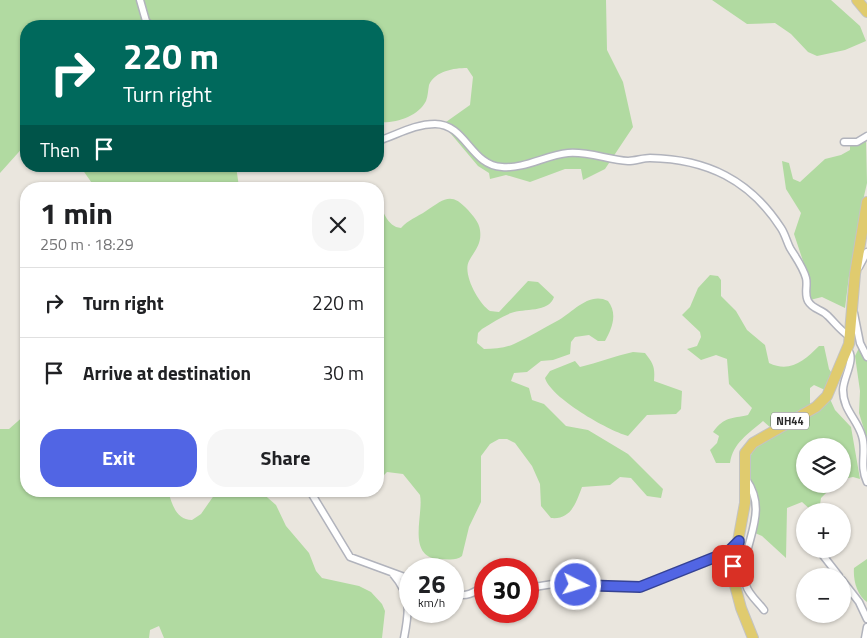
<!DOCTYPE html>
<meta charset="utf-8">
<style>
body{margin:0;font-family:"Titillium Web",sans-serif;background:#f6f6f6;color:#202124;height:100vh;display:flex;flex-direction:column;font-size:19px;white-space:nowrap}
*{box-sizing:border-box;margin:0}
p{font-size:16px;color:#757577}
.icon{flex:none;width:28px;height:28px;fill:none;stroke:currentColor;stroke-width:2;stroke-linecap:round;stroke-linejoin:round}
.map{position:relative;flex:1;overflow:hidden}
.sheet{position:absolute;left:20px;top:182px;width:364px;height:315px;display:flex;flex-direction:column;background:#fff;border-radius:20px;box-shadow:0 1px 4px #0004}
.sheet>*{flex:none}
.top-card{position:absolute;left:20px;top:20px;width:364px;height:152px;border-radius:20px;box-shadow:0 1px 4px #0004;background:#00695c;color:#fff;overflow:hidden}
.buttons{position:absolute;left:796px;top:438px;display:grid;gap:10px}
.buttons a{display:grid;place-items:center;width:55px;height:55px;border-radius:50%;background:#fff;box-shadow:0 1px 4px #0004;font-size:25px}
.speed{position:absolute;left:399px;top:558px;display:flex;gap:10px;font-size:25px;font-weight:700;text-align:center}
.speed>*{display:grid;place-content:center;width:65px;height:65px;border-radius:50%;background:#fff;box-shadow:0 1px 4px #0004;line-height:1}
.speed small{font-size:12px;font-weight:400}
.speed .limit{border:8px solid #d22;background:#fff;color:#111}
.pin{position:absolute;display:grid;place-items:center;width:42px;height:42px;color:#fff;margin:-21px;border-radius:10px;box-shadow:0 2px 8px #0006}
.me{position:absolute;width:55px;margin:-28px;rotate:95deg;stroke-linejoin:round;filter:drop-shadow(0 0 4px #0008)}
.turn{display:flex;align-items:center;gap:18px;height:105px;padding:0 20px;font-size:22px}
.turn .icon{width:65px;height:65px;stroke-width:2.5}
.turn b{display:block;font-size:35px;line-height:42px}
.then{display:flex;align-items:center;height:48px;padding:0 20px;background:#0003;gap:10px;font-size:19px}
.round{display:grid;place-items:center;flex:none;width:52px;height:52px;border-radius:20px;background:#f6f6f6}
.headline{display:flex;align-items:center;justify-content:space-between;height:85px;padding:0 20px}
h1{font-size:30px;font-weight:700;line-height:38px}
.cta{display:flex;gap:10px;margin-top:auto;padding:10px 20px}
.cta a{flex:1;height:58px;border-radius:20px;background:#5165e4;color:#fff;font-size:20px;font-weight:700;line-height:58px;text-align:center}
.cta a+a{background:#f6f6f6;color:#202124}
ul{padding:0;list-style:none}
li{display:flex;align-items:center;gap:15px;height:70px;padding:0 20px;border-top:1px solid #e0e0e0}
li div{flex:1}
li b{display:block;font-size:19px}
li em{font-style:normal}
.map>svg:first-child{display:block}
</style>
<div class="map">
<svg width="867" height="638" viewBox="0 0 867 638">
<rect width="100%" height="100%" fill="#eae6de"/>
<!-- green -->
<path fill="#b1daa1" d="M0,0H606L607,50L623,82L633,127L605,169L583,180L581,169H565L530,182L506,175L490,179L489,173L478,166L446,128V122L470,105L473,77L467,68C454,68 435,71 429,85C428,90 428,96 426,101C418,117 394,124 378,122V26H26V144L0,173Z
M712,0H831L860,26L866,41L845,50L817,56L808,52L791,34L775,23L747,24Z
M866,139L867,183L859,218L852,274L849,276L845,308L822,297L810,300L809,279L794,234L801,213L786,189L782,161L789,163L793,179L800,182L825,159L841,155L850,150V145Z
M80,166H236L239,187L242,189H96Z
M378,198C382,209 387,227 401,228C408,220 417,217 426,211C444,199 451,191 468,210C473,216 479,222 480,230C482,244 475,250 469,261C462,274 479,304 490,311L499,312L528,281L538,282L554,297C549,313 524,308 511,313C501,317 492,323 482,329L478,333L477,343L484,349C494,349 505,348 514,344C529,337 544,328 557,321C572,313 589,291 608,301C618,314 612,328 605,341H598L589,335L575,337L571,342L570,354L553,360L541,361L527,372L514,373L511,381L529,388L532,400L544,404L566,426L588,430L628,454L663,489L661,498L647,496L631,478L620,477L610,485L582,487C576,503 571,520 551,518L541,506L540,484L532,466L515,443L507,439H499L490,444L481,456V502L469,527L462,556C456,561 448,559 439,559C406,557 424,514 420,495L403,474L387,472L378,481V448L382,422V415L378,408Z
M710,275L718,276L721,280V296L736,311L747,330L765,345L769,363C790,373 804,361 819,346H824L829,369L833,375L825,390L814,385L810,388V408L771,428L763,421C748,434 733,443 730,463H716L710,450L717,443L719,436L713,432C725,416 731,419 748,415L752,408L729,384L727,359L716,355L701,360L687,349L697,346L701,337L700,332L682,315L690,307L698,288Z
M859,348L867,361V439L859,413L860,391L855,356Z
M633,352L645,353C654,364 655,368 654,381L682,391L681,409L676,414L647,415L628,436C607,430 551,398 545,378L550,371L575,361L580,367C598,363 614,356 633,352Z
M830,399L835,410L851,427L860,479L853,477L843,479L842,446H805V484H835L821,498L819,511H812L802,502L787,508L786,558L762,536L755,533C762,508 757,501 750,478C748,471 749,457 753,451C758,442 814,411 827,403Z
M26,414V491H168C172,504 176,520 192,520L201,514L217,491H260L276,505L286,526L309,553L316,571L322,578L359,586L371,592L382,604L385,611L382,638H164L159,626L150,630L149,638H0V429H9Z
M867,559V602C857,595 853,580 854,568Z"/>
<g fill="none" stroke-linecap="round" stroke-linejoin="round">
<defs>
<path id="minor" d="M140,0L146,21L151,26
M378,141C397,135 414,124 435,124C466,124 471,166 502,167C525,169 546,155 568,153C588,151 608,160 628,161C635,161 643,158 650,158C707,159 750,180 781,228C785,234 787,242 790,248C796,258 803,267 806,278C808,285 804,294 808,301C813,310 822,309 828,316C836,324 840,330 850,337
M844,142H857L867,136
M859,267L867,252
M854,313L860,343L867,357
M848,350C856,359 843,378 843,390C843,410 857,419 862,436C867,451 859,465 867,482
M746,479C772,516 737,547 746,585C748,594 759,603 764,610
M310,491L350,557L410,579
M818,549L839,576
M393,574C412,596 409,612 404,638
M842,580L859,602L867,619
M528,588L559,583L609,587H640L728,552L737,542
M452,593C466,598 474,593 485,585
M865,638L867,627"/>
<path id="primary" d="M857,0L867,12
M753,638L741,608L732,574L745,503V453L753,443L816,407L827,396L849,344L855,274L867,202"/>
</defs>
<!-- minor casing -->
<use href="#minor" stroke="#b1b3bc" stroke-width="9"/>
<!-- primary casing -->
<use href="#primary" stroke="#c3c3c3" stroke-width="12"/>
<!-- minor -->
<use href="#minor" stroke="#fff" stroke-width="6"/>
<!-- primary -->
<use href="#primary" stroke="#e0cb6e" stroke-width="10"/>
</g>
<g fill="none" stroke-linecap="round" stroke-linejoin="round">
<defs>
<path id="route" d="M576,585L640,587L728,552L739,541L733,566"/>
</defs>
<!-- route casing -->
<use href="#route" stroke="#354294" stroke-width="12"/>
<!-- route -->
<use href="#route" stroke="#5165e4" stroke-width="9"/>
</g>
<g text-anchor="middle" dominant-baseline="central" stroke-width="4.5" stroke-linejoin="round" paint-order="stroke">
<!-- shield labels -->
<rect fill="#fff" stroke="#6a6a6a" stroke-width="1" x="771" y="412.5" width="38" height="17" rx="4"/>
<g font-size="11" font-weight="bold" fill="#2a2a2a">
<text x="790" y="421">NH44</text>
</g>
</g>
</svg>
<div class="buttons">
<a><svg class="icon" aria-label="layers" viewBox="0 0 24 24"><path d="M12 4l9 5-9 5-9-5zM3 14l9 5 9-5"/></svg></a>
<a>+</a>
<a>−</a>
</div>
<div class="speed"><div>26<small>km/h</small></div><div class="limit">30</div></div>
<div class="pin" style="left:733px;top:566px;background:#d93025"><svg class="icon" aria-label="arrive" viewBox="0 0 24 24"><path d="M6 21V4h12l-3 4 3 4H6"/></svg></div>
<svg class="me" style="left:576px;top:585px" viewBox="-20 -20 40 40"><circle r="17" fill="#5165e4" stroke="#fff" stroke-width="3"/><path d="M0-11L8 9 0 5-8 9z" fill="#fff"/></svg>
<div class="top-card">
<div class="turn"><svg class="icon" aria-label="right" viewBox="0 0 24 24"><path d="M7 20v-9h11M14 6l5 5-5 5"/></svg><div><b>220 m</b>Turn right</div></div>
<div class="then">Then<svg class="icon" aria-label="arrive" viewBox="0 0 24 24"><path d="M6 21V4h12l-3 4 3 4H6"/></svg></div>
</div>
<section class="sheet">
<div class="headline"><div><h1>1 min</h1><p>250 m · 18:29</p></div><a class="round"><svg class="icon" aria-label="close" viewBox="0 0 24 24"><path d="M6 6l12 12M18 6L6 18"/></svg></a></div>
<ul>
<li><svg class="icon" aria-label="right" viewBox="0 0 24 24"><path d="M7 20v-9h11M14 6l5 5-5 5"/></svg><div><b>Turn right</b></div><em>220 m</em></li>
<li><svg class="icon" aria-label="arrive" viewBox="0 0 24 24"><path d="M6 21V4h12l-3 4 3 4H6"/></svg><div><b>Arrive at destination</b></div><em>30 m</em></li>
</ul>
<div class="cta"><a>Exit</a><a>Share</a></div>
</section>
</div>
